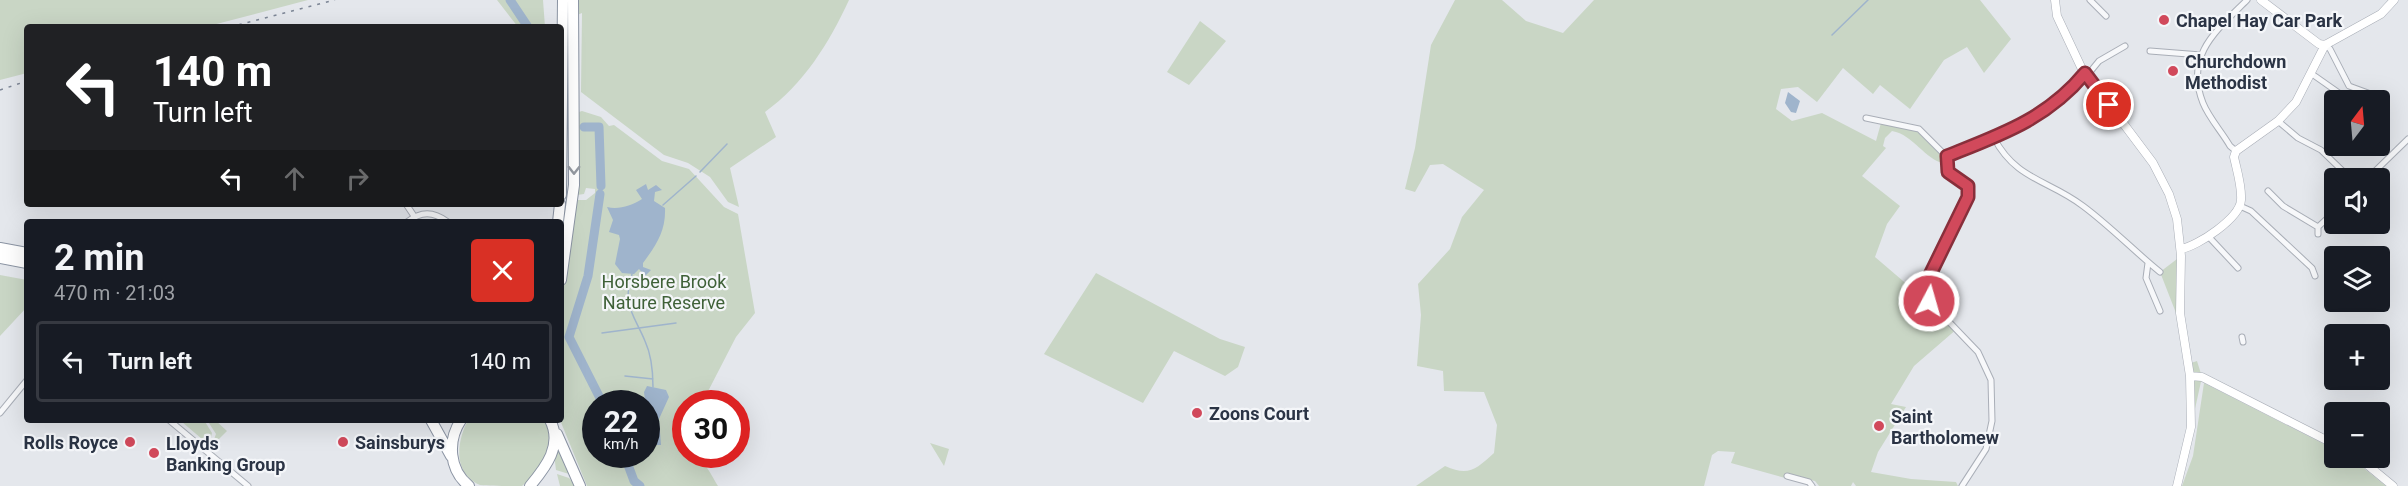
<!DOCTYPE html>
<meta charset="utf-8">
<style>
body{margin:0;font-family:Roboto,sans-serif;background:#242831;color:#f1f3f6;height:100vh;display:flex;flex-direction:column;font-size:22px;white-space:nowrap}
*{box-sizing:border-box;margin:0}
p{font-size:20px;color:#9ea1a6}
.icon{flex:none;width:33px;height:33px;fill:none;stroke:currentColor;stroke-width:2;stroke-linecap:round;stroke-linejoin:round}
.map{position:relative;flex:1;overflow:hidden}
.drawer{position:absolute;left:24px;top:219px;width:540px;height:204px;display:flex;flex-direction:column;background:#171b24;border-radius:6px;box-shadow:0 6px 24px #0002}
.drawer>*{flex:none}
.guide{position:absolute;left:24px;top:24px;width:540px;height:183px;border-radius:6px;box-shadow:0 6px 24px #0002;background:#202124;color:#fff;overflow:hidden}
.needle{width:39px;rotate:16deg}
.fabs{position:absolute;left:2324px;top:90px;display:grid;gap:12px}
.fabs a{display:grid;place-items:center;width:66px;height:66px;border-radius:6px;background:#171b24;box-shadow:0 6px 24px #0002;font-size:30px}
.speed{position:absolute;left:582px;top:390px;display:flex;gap:12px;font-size:30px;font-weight:700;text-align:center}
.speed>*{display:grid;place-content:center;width:78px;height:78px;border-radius:50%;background:#171b24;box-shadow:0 6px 24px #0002;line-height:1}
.speed small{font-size:15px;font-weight:400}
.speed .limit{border:9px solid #d22;background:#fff;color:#111}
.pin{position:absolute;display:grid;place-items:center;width:51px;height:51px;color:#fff;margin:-26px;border:3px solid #fff;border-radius:50%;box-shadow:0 2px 6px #0007}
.me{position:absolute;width:66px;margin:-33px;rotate:6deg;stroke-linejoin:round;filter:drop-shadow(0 0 4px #0008)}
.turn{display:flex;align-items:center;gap:21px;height:126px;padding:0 30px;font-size:27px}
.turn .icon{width:78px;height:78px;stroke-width:2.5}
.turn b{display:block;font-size:42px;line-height:51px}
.lanes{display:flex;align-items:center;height:57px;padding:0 30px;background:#0003;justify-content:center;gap:30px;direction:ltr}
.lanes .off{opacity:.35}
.round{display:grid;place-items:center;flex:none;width:63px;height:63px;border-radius:6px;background:#242831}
.head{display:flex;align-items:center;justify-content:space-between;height:102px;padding:0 30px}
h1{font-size:36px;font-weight:700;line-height:45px}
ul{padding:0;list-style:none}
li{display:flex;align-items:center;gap:18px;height:81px;margin:0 12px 9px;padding:0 18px;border:3px solid #363941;border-radius:6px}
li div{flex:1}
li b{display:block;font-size:22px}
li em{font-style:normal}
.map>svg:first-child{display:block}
</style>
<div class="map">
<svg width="2408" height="486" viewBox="0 0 2408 486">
<rect width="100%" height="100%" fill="#e4e7ec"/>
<!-- green -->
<path fill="#c9d6c5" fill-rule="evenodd" d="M0,0H308L205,27H27V73L0,80Z
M497,0H543L545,27H518Z
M577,0H849C829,43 804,84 765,112L776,137L730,168L739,207L728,202L710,177L688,163L664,155L581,92L582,13L577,15Z
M1455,0H1502L1526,21L1563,33L1594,0H1980L2011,39L1984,73L1967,47L1944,60L1910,109L1880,85L1873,94L1843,68L1817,102L1798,87L1781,89L1776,109L1792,121L1822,113L1876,141L1881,123L1911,125L1946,156L1945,164C1924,159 1914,135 1892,131L1885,138L1883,146L1886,148L1862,176L1900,206L1887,224L1875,257L1958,328L1914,366L1891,404L1906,407L1878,452L1871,472L1911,479L1956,482L1958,486H1856L1853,482L1851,486H1819L1815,481L1791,476L1785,478L1731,463L1735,452L1718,451L1712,455L1704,486H1416L1445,466C1469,477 1476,469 1494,453L1497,425L1484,392L1444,391L1443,371L1417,366L1421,315L1418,284L1450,249L1462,217L1484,190L1443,164L1430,165L1415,192L1405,189L1415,148L1431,45Z
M1200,21L1226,41L1189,85L1167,72Z
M582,111L601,117L609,126L614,125L662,161L689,169L724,207L738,214L755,313L736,337L702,403L686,404V454C703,455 710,473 718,486H587L560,420L561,307L576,200H586L595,193V189L586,188L584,194L577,195L579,112ZM596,404H646V454H596Z
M2181,256L2180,313H2176L2160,272Z
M1096,273L1220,339L1245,347L1238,367L1225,376L1174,351L1143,403L1044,354Z
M0,275L27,280V307L0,336Z
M2197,361L2202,377L2191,427L2188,364Z
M2204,383L2334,449V458H2351L2386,486H2182L2193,456Z
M183,420H204L212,433L209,445L182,422Z
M207,420H215L227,431L211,447L216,434Z
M468,420H546C555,445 541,470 522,486C510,486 491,486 480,485C452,473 457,441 468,420Z
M930,443L949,449L944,466Z
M557,445L569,474L556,470L554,454Z
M557,474L569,478L576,486H560Z"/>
<!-- water -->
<path fill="#9fb4cc" d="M1788,92L1800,101L1796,113L1791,112L1785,103Z
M646,184L648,190L656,185L662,190L655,192L654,201L665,208C666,231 656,245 643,263V267L651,270L645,276L639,269L634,274L622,273L615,264L620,239L619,235L609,232L613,220L607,207C618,210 631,206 642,199L636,190Z
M647,386L666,390L669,397L659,419L661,445H657L649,434L644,392Z"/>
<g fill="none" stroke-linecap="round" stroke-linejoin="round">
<!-- stream -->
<path stroke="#9fb4cc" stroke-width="1.5" d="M1832,35L1868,0
M700,172L727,144
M663,205L696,176
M632,274C622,305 633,313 645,341C651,354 653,373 653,387
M602,333L676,323
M625,376L653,379"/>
<!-- river -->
<path stroke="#9fb4cc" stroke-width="9" d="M510,0L528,27
M584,127H599L601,186
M600,194L588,276L569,337L603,404
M624,454L634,481L640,486"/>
<defs>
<path id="street" d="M2090,0L2106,16
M2325,45L2330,49L2349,86L2379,97
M2150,51L2201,55
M2312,74L2349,100
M1866,118L1919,129L1946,156
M2278,121L2298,138L2321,150L2350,178
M1994,138C2016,180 2049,180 2083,206C2110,226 2134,251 2160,272
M2236,151L2230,146C2222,132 2209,118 2203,103C2184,55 2217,30 2247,0
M1946,156L1948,172L1968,186V197L1926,283L1929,301L1978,352L1991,380L1992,421L1986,449L1962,486
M1946,156C2000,135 2047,119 2085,73L2090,72L2099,61L2125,46
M2368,178L2408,139
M2268,191L2283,206L2318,227
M406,204L414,216
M2240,206L2251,211L2312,268L2315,276
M407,222C421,211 433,211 448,222
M2318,234V227L2334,212
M2208,236L2238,268
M2148,263L2146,278L2160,311
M2242,337L2243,342
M0,413L27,380
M169,420L248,486
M1787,476L1809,482L1812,486"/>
<path id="secondary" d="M2055,0L2057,16L2081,67L2153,163L2169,194L2177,219L2181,256L2180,313L2190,376L2191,427L2177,486
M2261,0L2319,44L2325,45
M2181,249C2198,246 2240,218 2241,200C2242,186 2237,171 2234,157L2236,151L2278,121L2296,102L2325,45L2381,14L2394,0
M2190,376L2202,377L2334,444
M2359,458L2393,486"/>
<path id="highway" d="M561,195L563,0
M558,222L560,204
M0,248L27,253
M0,258L27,263
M561,280L574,185L573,0
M431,420L451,456
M461,420C447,441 449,470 469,486
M557,434L580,486
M530,486C546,467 563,445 550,420"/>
</defs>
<!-- street casing -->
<use href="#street" stroke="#a9aeb7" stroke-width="7"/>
<!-- secondary casing -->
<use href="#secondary" stroke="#a9aeb7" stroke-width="9"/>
<!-- highway casing -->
<use href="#highway" stroke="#8b94a3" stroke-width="12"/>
<!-- street -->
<use href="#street" stroke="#f7f8fa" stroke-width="5"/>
<!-- secondary -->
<use href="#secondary" stroke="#fff" stroke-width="8"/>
<!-- highway -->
<use href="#highway" stroke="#fff" stroke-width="10"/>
<!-- rail -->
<path stroke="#7d8696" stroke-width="1.5" stroke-dasharray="3 6" stroke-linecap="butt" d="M230,27L335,0
M0,90L27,81"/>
</g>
<!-- one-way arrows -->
<defs><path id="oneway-chevron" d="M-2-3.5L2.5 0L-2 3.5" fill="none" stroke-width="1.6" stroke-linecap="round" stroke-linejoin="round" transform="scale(1.5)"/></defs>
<use stroke="#959aa2" href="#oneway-chevron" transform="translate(574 170) rotate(90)"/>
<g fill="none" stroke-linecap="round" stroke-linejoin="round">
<defs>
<path id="route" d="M1929,301L1926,283L1968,197V186L1948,172L1947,156C2000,135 2047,119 2085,73L2109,105"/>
</defs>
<!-- route casing -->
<use href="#route" stroke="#882f3b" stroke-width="15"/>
<!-- route -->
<use href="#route" stroke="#d1495b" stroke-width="10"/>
</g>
<!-- markers -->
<g fill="#d1495b" stroke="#f4f6f9" stroke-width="2">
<circle cx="2164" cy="20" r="6"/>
<circle cx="2173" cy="71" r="6"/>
<circle cx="1197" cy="413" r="6"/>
<circle cx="1879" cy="426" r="6"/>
<circle cx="130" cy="442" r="6"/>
<circle cx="343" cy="442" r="6"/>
<circle cx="154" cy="453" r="6"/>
</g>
<g text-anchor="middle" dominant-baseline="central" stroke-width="4.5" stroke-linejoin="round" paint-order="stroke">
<!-- poi labels -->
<g font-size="18" font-weight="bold" fill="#2b3445" stroke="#f4f6f9" text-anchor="start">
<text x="2176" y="20">Chapel Hay Car Park</text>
<text x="2185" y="61">Churchdown<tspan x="2185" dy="21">Methodist</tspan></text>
<text x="1209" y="413">Zoons Court</text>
<text x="1891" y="416">Saint<tspan x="1891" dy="21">Bartholomew</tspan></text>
<text x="118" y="442" text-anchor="end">Rolls Royce</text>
<text x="355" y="442">Sainsburys</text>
<text x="166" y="443">Lloyds<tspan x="166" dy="21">Banking Group</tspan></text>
</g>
<!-- park labels -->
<g font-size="18" fill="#3f6138" stroke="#f4f6f9">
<text x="664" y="281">Horsbere Brook<tspan x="664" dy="21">Nature Reserve</tspan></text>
</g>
</g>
</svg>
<div class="fabs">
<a><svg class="needle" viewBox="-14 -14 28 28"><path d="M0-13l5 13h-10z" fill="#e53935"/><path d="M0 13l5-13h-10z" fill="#9ea1a6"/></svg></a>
<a><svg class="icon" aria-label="sound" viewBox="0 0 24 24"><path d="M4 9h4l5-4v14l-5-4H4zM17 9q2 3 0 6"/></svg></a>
<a><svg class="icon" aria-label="layers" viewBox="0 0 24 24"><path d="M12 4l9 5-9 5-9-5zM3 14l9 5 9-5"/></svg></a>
<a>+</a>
<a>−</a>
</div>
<div class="speed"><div>22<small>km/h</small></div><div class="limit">30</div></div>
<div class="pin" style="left:2109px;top:105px;background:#d93025"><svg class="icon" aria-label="arrive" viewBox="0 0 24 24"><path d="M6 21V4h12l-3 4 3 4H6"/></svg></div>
<svg class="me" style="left:1929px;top:301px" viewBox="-20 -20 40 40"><circle r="17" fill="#d1495b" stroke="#fff" stroke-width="3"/><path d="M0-11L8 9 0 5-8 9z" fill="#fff"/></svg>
<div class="guide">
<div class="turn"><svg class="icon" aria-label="left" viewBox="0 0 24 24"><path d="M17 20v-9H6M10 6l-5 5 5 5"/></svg><div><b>140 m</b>Turn left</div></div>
<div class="lanes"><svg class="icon" aria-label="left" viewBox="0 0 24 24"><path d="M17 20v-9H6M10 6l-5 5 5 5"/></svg><svg class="icon off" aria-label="ahead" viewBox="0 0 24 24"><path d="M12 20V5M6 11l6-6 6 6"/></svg><svg class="icon off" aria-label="right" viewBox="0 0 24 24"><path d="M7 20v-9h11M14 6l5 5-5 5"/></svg></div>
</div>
<section class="drawer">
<div class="head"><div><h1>2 min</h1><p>470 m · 21:03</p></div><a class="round" style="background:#d93025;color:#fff"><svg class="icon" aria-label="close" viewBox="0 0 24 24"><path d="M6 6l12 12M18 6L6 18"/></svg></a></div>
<ul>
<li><svg class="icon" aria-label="left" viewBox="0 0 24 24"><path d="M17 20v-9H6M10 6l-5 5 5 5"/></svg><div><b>Turn left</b></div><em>140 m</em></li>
</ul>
</section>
</div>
